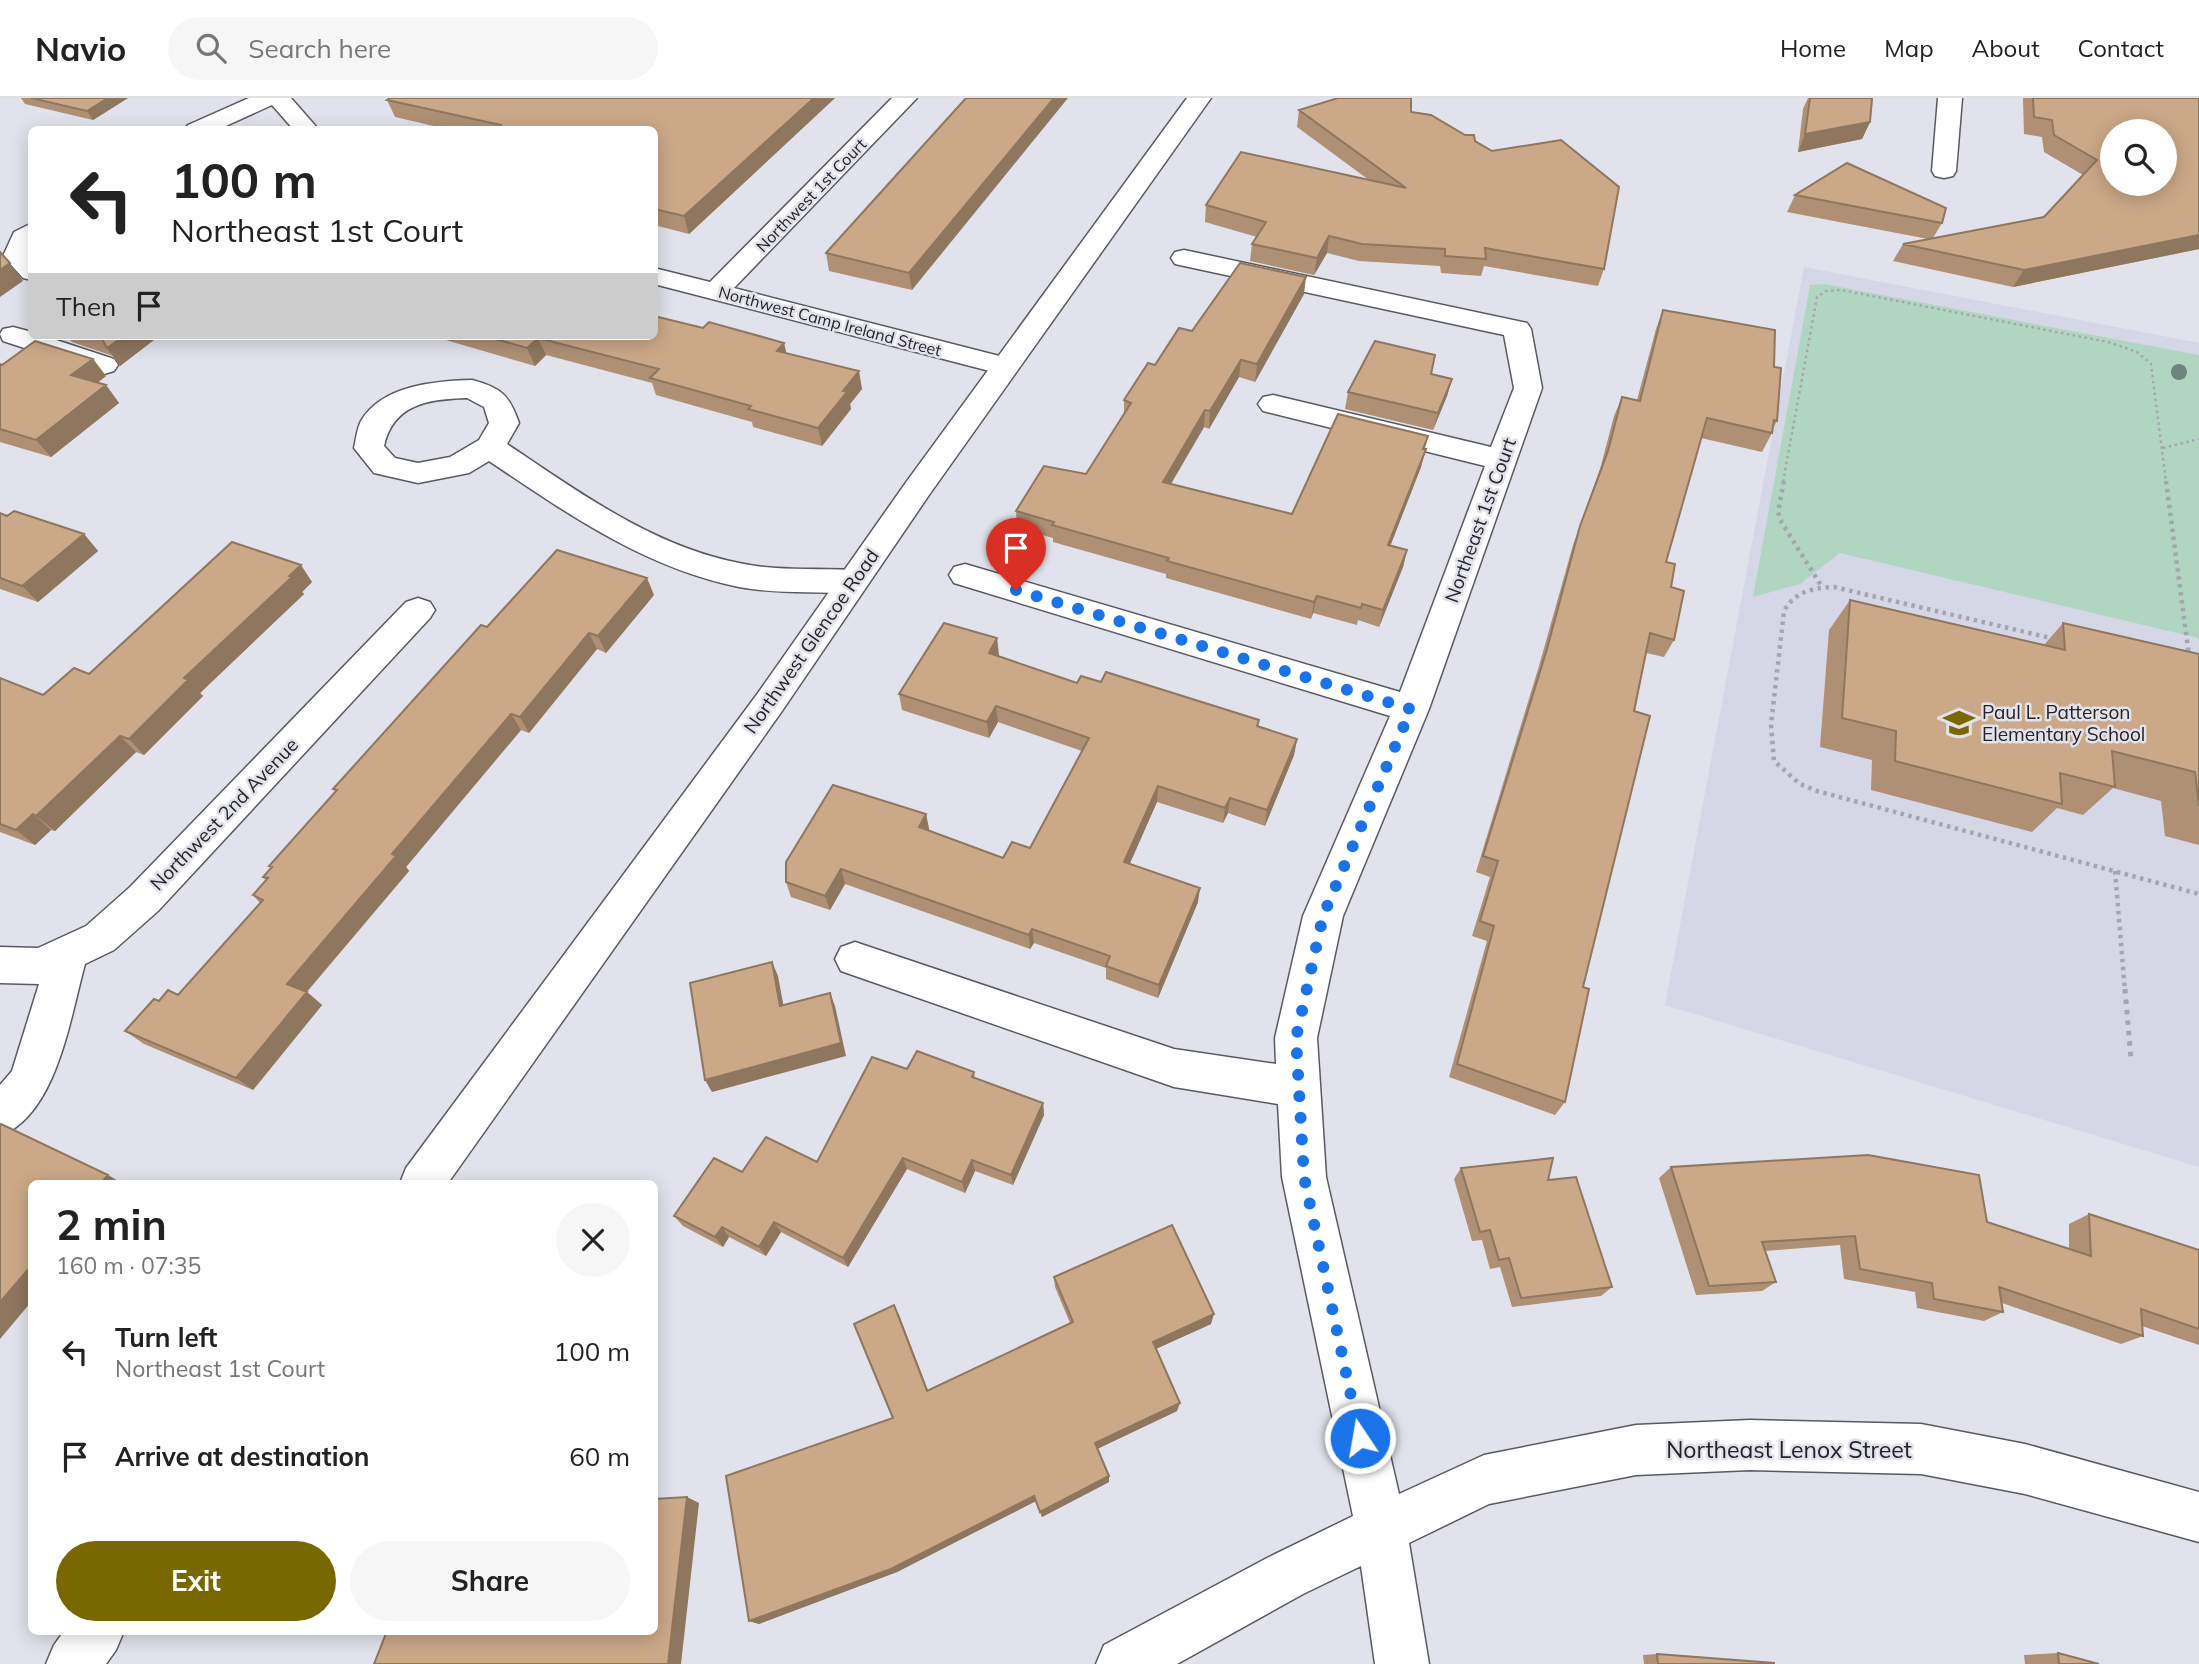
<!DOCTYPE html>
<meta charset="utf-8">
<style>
body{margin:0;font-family:Mulish,sans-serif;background:#f6f6f6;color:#222;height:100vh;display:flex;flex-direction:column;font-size:26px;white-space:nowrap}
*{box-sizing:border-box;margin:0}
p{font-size:23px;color:#767676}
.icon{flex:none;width:38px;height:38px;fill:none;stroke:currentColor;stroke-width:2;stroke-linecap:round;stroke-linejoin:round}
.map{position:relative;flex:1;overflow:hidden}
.details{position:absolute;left:28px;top:1082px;width:630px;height:455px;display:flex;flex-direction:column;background:#fff;border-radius:10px;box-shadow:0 4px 18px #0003}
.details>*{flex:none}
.hud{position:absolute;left:28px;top:28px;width:630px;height:214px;border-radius:10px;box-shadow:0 4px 18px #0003;background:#fff;color:#222;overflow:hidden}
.buttons{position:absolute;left:2100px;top:21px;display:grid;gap:14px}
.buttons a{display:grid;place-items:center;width:77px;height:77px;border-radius:50%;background:#fff;box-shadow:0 4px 18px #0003;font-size:35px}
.pin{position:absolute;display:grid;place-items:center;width:60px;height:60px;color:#fff;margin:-72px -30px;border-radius:50% 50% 50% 0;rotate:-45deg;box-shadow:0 0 7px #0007}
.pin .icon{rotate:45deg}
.me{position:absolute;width:77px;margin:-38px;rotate:348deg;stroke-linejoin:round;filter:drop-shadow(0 0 5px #0008)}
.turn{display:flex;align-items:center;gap:24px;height:147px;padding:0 28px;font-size:32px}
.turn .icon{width:91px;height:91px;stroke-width:2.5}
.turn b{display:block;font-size:49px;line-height:60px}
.then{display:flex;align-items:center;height:66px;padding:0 28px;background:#0003;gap:14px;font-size:26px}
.round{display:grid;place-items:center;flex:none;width:74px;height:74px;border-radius:37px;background:#f6f6f6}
.summary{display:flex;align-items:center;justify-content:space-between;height:119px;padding:0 28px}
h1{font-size:42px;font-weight:700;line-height:52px}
.button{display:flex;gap:14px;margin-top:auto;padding:14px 28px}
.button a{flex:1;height:80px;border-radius:42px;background:#796800;color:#fff;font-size:28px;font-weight:700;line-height:80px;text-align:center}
.button a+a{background:#f6f6f6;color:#222}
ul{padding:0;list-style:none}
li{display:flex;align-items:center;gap:21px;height:105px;padding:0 28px}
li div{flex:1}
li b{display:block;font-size:26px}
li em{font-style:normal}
header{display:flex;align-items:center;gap:42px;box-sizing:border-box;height:98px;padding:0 35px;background:#fff;border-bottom:2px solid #e0e0e0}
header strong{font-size:33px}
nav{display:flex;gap:38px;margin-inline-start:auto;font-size:24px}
.search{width:490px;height:63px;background:#f6f6f6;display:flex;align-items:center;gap:18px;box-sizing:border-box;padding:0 24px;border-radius:38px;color:#767676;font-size:26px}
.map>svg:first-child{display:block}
</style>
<header>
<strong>Navio</strong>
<div class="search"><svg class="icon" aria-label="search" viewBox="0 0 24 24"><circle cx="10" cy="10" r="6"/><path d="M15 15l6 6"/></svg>Search here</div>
<nav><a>Home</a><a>Map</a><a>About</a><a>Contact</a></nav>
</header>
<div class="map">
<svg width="2199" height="1566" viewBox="0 0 2199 1566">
<rect width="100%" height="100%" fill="#e1e2eb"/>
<!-- built -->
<path fill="#d5d7e7" d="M1804,169L2199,245V1069L1665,907Z"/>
<!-- green -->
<path fill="#b0d6c2" d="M1824,186L2199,257V544L2198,540L1840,455L1800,486L1753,499L1810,187Z"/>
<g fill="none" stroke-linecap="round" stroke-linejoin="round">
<defs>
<path id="minor" d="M249,0H291L319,32H294L272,7L217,32H184L188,27Z
M892,0H917L734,190L1015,262L1019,268L1015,274L1005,277L654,186V170L710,184Z
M1938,0H1962L1956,73L1953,78L1944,80L1935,78L1932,73Z
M32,125V182L23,180L3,158L14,134Z
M1184,152L1527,225L1531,231L1542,290L1429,611L1343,818L1317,940L1326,1079L1399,1396L1484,1357L1636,1327L1750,1322L1921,1326L2025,1346L2199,1394V1444L2025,1396L1921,1376L1750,1372L1636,1377L1489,1406L1409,1445L1429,1566H1375L1361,1468L1303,1496L1177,1566H1096L1104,1547L1267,1460L1353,1418L1282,1079L1278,1006L1174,989L841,873L835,861L841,849L855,844L1174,951L1276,966L1275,940L1303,818L1390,618L954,485L949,477L954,469L965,466L1400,594L1485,368L1263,313L1258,306L1263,299L1273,297L1491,349L1514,290L1504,237L1175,166L1171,160L1175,154Z
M13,229L32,234V238H44L114,261L118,267L114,273L104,276L3,243L0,236L3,231Z
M472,282C502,290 509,297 519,325L507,346C579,394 652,448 739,465C775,473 814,470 851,472L863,476L867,484L863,492L851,496C814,493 776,496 739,489C645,470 568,416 489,363L469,375L418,385L374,375L354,350C356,341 357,331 361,323C382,287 435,283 472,282ZM467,300L484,309L489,325L479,342L450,359L418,365L395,360L384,348C393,306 429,301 467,300Z
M418,500L430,504L435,512L430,520L158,813L114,852L85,866C70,920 57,1016 0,1038V987L12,973L39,886L0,885V849L38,850L86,828L130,789L406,504Z"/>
<path id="major" d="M1187,0H1211L929,397L782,613L448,1085H400L406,1070L758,595L907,383Z
M64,1533H124L116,1552L106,1566H46L54,1547Z"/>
</defs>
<!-- minor casing -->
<use href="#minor" stroke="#595a61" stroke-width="3"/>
<!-- major casing -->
<use href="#major" stroke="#595a61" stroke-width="3"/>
<!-- path-far2 -->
<path stroke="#a5a6ad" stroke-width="2.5" stroke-dasharray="2.5 3.5" stroke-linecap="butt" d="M2163,350L2199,341
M1783,384L1817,199L1826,193L1841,192L2108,244L2137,254L2151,266L2166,384"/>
<!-- path-far1 -->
<path stroke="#a5a6ad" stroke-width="4.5" stroke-dasharray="3.5 4.5" stroke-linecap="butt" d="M1784,383L1778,414L1782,425L1822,489
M2166,383L2189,558
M2055,541L1834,489C1813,490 1795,493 1784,513L1771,627L1774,663L1800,686L1817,693L2199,796
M2115,773L2125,893"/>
<!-- path -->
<path stroke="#a5a6ad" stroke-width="5" stroke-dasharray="4.5 6" stroke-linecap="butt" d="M2125,891L2131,961"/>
<!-- minor -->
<use href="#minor" fill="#fff" fill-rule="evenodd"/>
<!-- major -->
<use href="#major" fill="#fff" fill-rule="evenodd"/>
</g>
<!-- trees -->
<circle fill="#6e847f" cx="2179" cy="274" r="8"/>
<!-- wall -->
<path fill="#af9075" d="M21,0H128L93,22L25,6Z
M390,0H835L689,136L654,127V32H451L395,19L387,2Z
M966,0L912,192L829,173L826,155Z
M1808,0H1873L1870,24L1862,41L1798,54L1803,11Z
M2023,0H2199V151L2013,189L1893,163L1903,146L1928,141L1787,114L1795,97L1942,125L1933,140L2044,119L2083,77L2044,54L2042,39L2024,36Z
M1299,12L1411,14L1475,43L1604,171L1598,188L1484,168L1481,178L1441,175L1440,168L1359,163L1327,155L1314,177L1250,163L1252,146L1257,139L1205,124L1206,107L1369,82L1297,29Z
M1304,196L1255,284L1239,279L1209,331L1204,329L1171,386L1292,416L1428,338L1421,369L1390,448L1407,452L1403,469L1379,529L1358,522L1357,527L1313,515L1311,521L1166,480V476L1053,444V440L1017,430L1016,413L1086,376L1124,316V302L1155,267L1192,233Z
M1663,212L1774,269L1777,323L1773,330L1772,335L1762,354L1701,340L1666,464L1671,489L1674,542L1664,559L1646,555L1583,889L1565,1004L1555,1017L1449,979L1487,843L1472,838L1490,779L1476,774L1539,568L1573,447L1600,371L1614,318L1622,299L1637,302L1656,231Z
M703,230L784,245L786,255L862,291L850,306L851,311L822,348L753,329L752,324L656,297L652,285L546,257L535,268L432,238H654Z
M67,238H159L120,268L113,258L72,244Z
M93,261L106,278L97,285L106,287L119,305L51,359L0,344V266Z
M1452,281L1447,298L1433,332L1345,311L1348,294Z
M0,415L84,436L98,453L38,504L0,491Z
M312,484L302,494L304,496L200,595L203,598L144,657L136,654L55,733L51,732L35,747L0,734V580L43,597L89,576Z
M654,497L606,555L597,551L529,635L521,632L406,769L409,773L307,894L322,907L253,992L144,946L125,933L159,903L178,897L260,805L253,797L266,782L263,779L271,770L269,768L336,694L333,691L487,529Z
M1850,502L2044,547L2063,525L2199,556V747L2165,738L2161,703L2113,690L2083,717L2057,710L2032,734L1871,692L1872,662L1820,649L1829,532Z
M997,540L998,558L1077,585L1101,584L1259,622L1258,629L1297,641L1294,657L1265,728L1228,715L1223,725L1157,704L1129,766L1198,804L1158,900L1106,881V870L1034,845L1030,851L845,786L830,812L791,799L786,784L926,716L929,731L928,732L1003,760L1030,750L1082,653L998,624L989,640L902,612L899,596Z
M907,971L974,974L975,980L1043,1005L1044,1017L1013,1087L975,1073L965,1095L907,1071L848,1169L781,1134L766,1158L729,1139L723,1149L683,1128L674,1118L742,1074L817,1064Z
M1671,1069L1987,1124L2069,1151V1126L2089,1116L2199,1152V1247L2142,1228L2143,1238L2121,1246L2002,1205L2003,1214L1984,1223L1917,1210L1915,1194L1844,1181L1840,1147L1765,1153L1776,1184L1762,1193L1696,1197L1659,1080Z
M1461,1070L1548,1082L1612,1189L1601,1198L1512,1209L1500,1169L1490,1171L1482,1142L1472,1143L1454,1081Z
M1054,1179L1211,1226L1156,1251L1177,1313L1097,1351L1109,1384L1042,1419L1036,1403L897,1474L759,1526L749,1523L893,1320L894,1207L899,1217L928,1292L1070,1225L1055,1189Z
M2058,1555L2099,1566H2025L2024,1557Z
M1657,1556L1774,1566H1644L1643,1557Z"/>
<!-- shaded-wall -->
<path fill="#8e765f" d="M108,0H128L93,22L87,13Z
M814,0H835L689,136L684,118Z
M1054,0H1068L912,192L909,175Z
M1870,24L1862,41L1798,54L1805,36Z
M2199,137V151L2013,189L2024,172Z
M1329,138L1327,155L1314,177L1317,160Z
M10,165L23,183L0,199V172Z
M1306,179L1304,196L1255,284L1257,266Z
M124,238H159L120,268L107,250Z
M538,240L546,257L535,268L527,250Z
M784,245L788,262L777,253Z
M93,261L106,278L84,295L71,277Z
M1241,262L1239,279L1209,331L1210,313Z
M859,273L862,291L850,306L851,311L822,348L818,330L843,293Z
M1452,281L1447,298L1433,332L1438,315Z
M106,287L119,305L51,359L36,342Z
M1205,312L1204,329L1162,401L1163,384Z
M1426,351L1421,369L1384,464L1388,447Z
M84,436L98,453L38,504L22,488Z
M1407,452L1403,469L1379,529L1383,512Z
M301,467L312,484L302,494L304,496L200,595L203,598L144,657L129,641L184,580Z
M647,480L654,497L606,555L598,538Z
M1317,498L1313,515L1311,521L1314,504Z
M589,535L597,551L529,635L520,619Z
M997,540L999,557L991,571L989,555Z
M996,608L998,624L989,640L987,624Z
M511,616L521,632L406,769L409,773L302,899L287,886L392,756Z
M120,638L136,654L55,733L36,718Z
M1297,641L1294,657L1265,728L1267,712Z
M1158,688L1157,704L1124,779V764Z
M1230,700L1228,715L1223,725L1225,710Z
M33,716L51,732L35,747L16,732Z
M926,716L929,731L922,743L919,729Z
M841,771L845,786L830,812L825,798Z
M1200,790L1198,804L1158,900L1159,887Z
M1032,831L1034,845L1030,851L1029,837Z
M772,864L778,878L786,921L780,908Z
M307,894L322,907L253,992L236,980Z
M830,895L835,908L846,958L712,994L705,982Z
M1043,1005L1044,1017L1013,1087L1011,1077Z
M903,1060L907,1071L848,1169L843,1160Z
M972,1062L975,1073L965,1095L962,1084Z
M108,1077L122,1085H101Z
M774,1124L781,1134L766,1158L759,1149Z
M722,1129L729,1139L723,1149L715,1139Z
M32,1167V1203L0,1241V1204Z
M894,1207L899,1217L931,1301L927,1293Z
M1214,1216L1211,1226L1151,1253L1153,1244Z
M1180,1305L1177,1313L1095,1352V1345Z
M1109,1378V1384L1042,1419L1040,1414Z
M1034,1398L1036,1403L897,1474L759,1526L749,1523Z
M687,1399L699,1405L681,1566H668Z"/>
<!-- building -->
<path fill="#cba888" stroke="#8e765f" stroke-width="2" fill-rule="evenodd" d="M31,0H108L87,13Z
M390,0H814L684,118L654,111V32H495L501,27L387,2Z
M966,0H1054L909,175L826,155Z
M1338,0H1411V14L1431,17L1465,37H1474L1475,43L1492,53L1561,42L1619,89L1604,171L1485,150L1486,161L1445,158V151L1362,146L1329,138L1317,160L1252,146L1266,124L1206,107L1241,54L1406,90L1299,12Z
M1810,0H1872L1870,24L1805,36Z
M2033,0H2199V137L2024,172L1903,146L2044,119L2097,62L2054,37L2052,22L2034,19ZM2112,33H2165V86H2112Z
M1847,65L1946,110L1942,125L1795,97Z
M0,154L10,165L0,172Z
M1240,165L1306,179L1257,266L1241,262L1210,313L1205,312L1163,384L1292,416L1338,316L1428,338L1423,351H1426L1388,447L1407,452L1383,512L1362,506L1361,510L1317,498L1314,504L1167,463L1169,460L1052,427L1054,424L1016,413L1044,368L1086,376L1131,305L1124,302L1148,265L1155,267L1179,230L1192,233Z
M1663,212L1775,232L1774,269L1781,270L1777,323L1774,322L1772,335L1707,320L1666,464L1675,466L1671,489L1684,493L1674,542L1650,535L1634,613L1650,618L1583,889L1589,891L1565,1004L1457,966L1494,828L1480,823L1498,763L1483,758L1547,551L1580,428L1608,353L1622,299L1640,303Z
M654,218L703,230L709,224L784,245L777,253L859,273L843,293L847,294L818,330L748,311L751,308L650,280L659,271L538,240L527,250L485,238H654Z
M93,238H124L107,250L102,241Z
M35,243L93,261L71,277L106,287L36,342L0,331V266L2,267Z
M1375,243L1435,257L1431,276L1452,281L1438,315L1348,294Z
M14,413L84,436L22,488L0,480V415L7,418Z
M232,444L301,467L289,478L292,479L184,580L188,582L129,641L120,638L36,718L33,716L16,732L0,726V580L43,597L74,570L89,576Z
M557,452L647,480L598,538L589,535L520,619L511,616L392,756L396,758L287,886L307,894L236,980L125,933L154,901L159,903L168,892L178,897L263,802L253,797L268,780L263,779L272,769L269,768L337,692L333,691L481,527L487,529Z
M1850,502L2065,552L2063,525L2199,556V708L2195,674L2112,653L2115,689L2060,675L2062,706L1895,663L1896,633L1842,620Z
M944,525L997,540L989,555L1077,585L1081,578L1101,584L1106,574L1259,622L1257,628L1297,641L1267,712L1230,700L1225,710L1158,688L1124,764L1200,790L1159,887L1106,868L1110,858L1032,831L1029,837L841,771L825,798L786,784V764L833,687L926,716L919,729L1003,760L1012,744L1030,750L1089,640L996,608L987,624L899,596Z
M772,864L780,908L830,895L841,945L705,982L690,885Z
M917,953L974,974L972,979L1043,1005L1011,1077L972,1062L962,1084L903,1060L843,1160L774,1124L759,1149L722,1129L715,1139L674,1118L714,1060L742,1074L766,1039L817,1064L872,959L907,971Z
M1,1026L108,1077L101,1085H32V1167L0,1204V1028Z
M1868,1057L1979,1077L1987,1124L2091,1158L2089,1116L2199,1152V1231L2141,1211L2143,1238L1999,1189L2003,1214L1934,1201L1932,1185L1860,1171L1855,1138L1762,1144L1776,1184L1709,1188L1671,1069Z
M1553,1060L1548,1082L1576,1079L1612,1189L1521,1200L1509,1160L1499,1162L1490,1132L1480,1134L1461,1070Z
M1172,1127L1214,1216L1153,1244L1180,1305L1095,1345L1109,1378L1040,1414L1034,1398L891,1471L749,1523L726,1378L893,1320L854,1226L894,1207L927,1293L1073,1224L1054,1179Z
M687,1399L668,1566H374L387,1533H654V1401Z
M2058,1555L2099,1566H2059Z
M1657,1556L1774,1565V1566H1658Z"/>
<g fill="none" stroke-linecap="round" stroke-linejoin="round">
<!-- route -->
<path stroke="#1a73e8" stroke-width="12" stroke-dasharray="0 21.6" d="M1016,492L1411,611L1323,818L1296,940L1304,1079L1360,1340"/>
</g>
<!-- icons -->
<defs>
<symbol id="school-bare" viewBox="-9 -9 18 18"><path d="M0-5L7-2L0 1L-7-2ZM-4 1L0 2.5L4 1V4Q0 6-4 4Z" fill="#796800" stroke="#e1e2eb" stroke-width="2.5" paint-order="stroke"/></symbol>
</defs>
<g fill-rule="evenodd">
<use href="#school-bare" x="1937" y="603" width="44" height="44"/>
</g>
<g text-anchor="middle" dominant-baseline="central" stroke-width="5" stroke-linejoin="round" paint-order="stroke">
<!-- far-street labels -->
<g font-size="16" fill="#232326" stroke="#e1e2eb">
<text transform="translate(811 97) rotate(-46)">Northwest 1st Court</text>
<text transform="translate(830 223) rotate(15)">Northwest Camp Ireland Street</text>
</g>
<!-- street labels -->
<g font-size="19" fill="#232326" stroke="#e1e2eb">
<text transform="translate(1480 422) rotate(-70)">Northeast 1st Court</text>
<text transform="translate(811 543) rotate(-55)">Northwest Glencoe Road</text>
<text transform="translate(224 716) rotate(-46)">Northwest 2nd Avenue</text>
</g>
<!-- poi labels -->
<g font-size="19" fill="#232326" stroke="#e1e2eb" text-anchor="start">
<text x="1982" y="614">Paul L. Patterson<tspan x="1982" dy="22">Elementary School</tspan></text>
</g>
<!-- near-street labels -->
<g font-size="23" fill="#232326" stroke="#e1e2eb">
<text x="1789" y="1351">Northeast Lenox Street</text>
</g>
</g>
</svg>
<div class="buttons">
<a><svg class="icon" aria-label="search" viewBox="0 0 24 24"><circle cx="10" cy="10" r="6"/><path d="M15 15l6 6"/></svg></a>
</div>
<div class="pin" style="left:1016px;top:492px;background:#d93025"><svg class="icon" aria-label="arrive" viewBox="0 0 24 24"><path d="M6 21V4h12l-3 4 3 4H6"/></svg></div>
<svg class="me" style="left:1360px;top:1340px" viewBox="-20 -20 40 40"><circle r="17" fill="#1a73e8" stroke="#fff" stroke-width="3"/><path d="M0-11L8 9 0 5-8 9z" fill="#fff"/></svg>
<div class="hud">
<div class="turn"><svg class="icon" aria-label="left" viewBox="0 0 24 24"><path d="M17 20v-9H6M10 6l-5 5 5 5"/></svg><div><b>100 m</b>Northeast 1st Court</div></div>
<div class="then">Then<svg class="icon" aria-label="arrive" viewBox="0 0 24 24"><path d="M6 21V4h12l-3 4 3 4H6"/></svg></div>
</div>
<section class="details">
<div class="summary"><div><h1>2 min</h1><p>160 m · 07:35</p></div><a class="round"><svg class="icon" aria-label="close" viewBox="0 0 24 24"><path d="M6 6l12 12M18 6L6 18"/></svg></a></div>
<ul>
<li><svg class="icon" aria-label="left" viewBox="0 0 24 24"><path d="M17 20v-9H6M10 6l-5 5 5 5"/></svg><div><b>Turn left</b><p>Northeast 1st Court</p></div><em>100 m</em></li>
<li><svg class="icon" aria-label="arrive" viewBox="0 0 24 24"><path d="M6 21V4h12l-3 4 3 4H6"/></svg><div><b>Arrive at destination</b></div><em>60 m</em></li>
</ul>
<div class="button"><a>Exit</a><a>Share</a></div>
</section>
</div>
